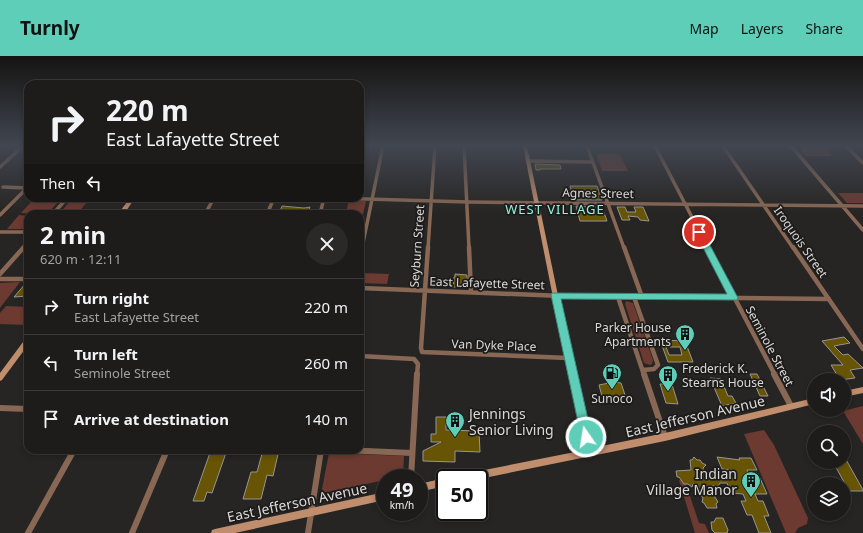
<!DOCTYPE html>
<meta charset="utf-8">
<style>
body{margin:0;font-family:"Noto Sans",sans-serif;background:#2a2927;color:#f1f3f6;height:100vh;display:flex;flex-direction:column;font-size:15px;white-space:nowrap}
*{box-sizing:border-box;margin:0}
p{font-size:13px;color:#a0a1a2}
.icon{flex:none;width:22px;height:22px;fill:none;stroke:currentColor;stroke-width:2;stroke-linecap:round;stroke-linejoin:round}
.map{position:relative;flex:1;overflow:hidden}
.sheet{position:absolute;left:24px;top:154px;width:340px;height:244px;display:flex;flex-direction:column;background:#1d1c1a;border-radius:12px;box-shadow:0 2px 6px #0003,0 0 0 1px #3b3a39}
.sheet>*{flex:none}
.hud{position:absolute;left:24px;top:24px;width:340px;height:122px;border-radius:12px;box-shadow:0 2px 6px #0003,0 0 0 1px #3b3a39;background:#1d1c1a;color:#f1f3f6;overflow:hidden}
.controls{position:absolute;left:807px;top:317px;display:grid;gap:8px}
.controls a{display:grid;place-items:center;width:44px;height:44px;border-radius:50%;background:#1d1c1a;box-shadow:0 2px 6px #0003,0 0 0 1px #3b3a39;font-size:20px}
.speed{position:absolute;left:376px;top:413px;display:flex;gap:8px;font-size:20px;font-weight:700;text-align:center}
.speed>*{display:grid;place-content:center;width:52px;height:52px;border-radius:50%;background:#1d1c1a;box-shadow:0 2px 6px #0003,0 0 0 1px #3b3a39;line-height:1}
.speed small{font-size:10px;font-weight:400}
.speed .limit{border:2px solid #111;border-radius:6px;background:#fff;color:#111}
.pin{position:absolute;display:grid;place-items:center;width:34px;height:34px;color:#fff;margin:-17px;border:2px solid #fff;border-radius:50%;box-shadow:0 1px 4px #0007}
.me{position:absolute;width:44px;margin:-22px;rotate:347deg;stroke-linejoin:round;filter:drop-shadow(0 0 3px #0008)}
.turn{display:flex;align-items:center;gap:14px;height:84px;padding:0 16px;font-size:18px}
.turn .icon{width:52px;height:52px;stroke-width:2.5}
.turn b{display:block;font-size:28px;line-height:34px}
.then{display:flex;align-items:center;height:38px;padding:0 16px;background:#0003;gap:8px;font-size:15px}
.round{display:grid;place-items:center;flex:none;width:42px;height:42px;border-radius:21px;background:#2a2927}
.head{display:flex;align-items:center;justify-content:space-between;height:68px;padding:0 16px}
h1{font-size:24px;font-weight:700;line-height:30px}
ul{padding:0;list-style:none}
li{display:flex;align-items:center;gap:12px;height:56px;padding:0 16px;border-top:1px solid #3b3a39}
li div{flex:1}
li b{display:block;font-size:15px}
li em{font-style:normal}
header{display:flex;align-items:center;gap:24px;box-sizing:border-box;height:56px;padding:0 20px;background:#5eceb8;color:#111}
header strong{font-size:19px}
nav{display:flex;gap:22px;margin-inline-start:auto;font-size:14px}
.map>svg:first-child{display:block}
</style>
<header>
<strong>Turnly</strong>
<nav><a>Map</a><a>Layers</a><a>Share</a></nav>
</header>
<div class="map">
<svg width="863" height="477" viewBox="0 0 863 477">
<rect width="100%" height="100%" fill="#272523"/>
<!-- green -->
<path fill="#6c3a30" d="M798,90H824L833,100H806Z
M596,98H620L628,115H602Z
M838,137H863V147H847Z
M71,144L88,145L77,158H59Z
M349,144L366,145L363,158L346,157Z
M32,145L58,146L47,158L21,157Z
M19,159L28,160V173H7Z
M362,217L389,218L387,228L360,227Z
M20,226L0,252V227Z
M626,245L633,247L653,304L652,308L650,309L644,307L625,248Z
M6,250L28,251L27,269L0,268V257Z
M863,350V388L843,355Z
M764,374L774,389L808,462L807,468L798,472L795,477H786L744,378Z
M329,397L404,400L403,420L385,422V424L323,437L322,433Z
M679,424H683L684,428H686L699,467L705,468L709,477H695Z"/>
<!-- building -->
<path fill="#675505" stroke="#979693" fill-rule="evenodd" d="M535,108L560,109L561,113H540V114H536Z
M570,130H597L602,144H574Z
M282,150L304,152L310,151L307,158H279Z
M576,150L602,151L607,165H580Z
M617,151H625L627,156H636L634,151H643L649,165L640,164L638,161L628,160L630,164H622Z
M455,218L467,219V231H453L454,221H455Z
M26,227H28V240L14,241Z
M844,281L850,287L834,290L843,299L848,298L863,312L850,314L855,322L840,324L831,309H843L822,285Z
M660,284L685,285L693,306H668ZM666,291H680L682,299H669Z
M750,318H757L768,340H760Z
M664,322H670L678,348L666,347L660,328H666Z
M710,322L721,323L728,340H732L736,347L722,350Z
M614,326L621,327L625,339L603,344L599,329Z
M436,361H446V374L479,375L480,396L455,395V406L423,405V395L441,386H431V378H436Z
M211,394H227L212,437L207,436L204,445H193Z
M263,394H279L273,420L267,419L261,443H243L251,416H257Z
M844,400L863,434V435H849L833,406H844Z
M694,401L697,404H700L702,407L706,409L703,412L705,417H710L711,414L714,418H718L720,422H735L732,414L722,413L717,401L740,404L739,402H751L757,414H747L750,422H760L767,438H755L758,445H763L769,460H764L771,477H759L752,459H747L741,445H746L743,438L731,437L727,427H720L718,430H712L714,436L713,438L718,446L716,448L717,452H707L704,447L702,446L703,442L698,435L699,432L698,428H693L692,431L688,428H684L679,421H677L676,415L691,414L690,404H692Z
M716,462H723L728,474L727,477H715L712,474L711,466H714Z"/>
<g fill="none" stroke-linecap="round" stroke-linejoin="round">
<!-- minor-far2 -->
<path stroke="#886854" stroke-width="3.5" d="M464,90L469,192
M587,90L624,192
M655,90L708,192
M723,90L793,192
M791,90L863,174
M846,90L863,107
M528,105L593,106
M0,111L23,90
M3,131L28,132
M333,142L469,146L863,150
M53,158L67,142
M205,158L214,142
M267,158L274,142
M320,158L324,142
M0,159L28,131
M0,176H28
M23,192L28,186
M362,192L383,90
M428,192L435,90"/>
<!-- minor-far1 -->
<path stroke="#886854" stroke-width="4.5" d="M428,191L421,292L422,296L568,302
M469,191L471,236
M624,191L642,241
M708,191L775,319
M793,191L863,293
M360,203L362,191
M0,218L24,191
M0,223H28
M360,232L562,240L829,243
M618,241L644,319
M634,241L658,309L654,313L643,314
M360,300L414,303L418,308L417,319"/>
<!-- minor -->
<path stroke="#886854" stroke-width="6" d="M644,318L665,381
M774,318L791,350
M0,352L28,353
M342,394L412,397
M411,422L417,318
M28,477L74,394
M132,477L167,394
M308,477L321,394"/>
<!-- secondary -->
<path fill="#c08d6d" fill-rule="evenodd" d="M523,90H527L571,302L592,392L665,377L814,342V348L665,385L479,423V422H460L461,419L464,418L585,394L565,302Z
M130,142H135L124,158H118Z
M28,281V289L2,324L0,325V317L26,282Z
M863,331V337L844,341V335Z
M445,422V430L419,436V428Z
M385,436V444L235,477H211L212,474L215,473Z"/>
</g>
<!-- sky -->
<linearGradient id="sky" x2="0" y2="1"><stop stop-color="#151413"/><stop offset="0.57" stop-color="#414650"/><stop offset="1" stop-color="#414650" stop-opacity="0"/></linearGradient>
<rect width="863" height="157" fill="url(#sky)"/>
<!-- route -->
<path fill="#5eceb8" stroke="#3d8678" d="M699,173L703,176L738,242L737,244L561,243L592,381L590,385L586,387L582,385L551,239L552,237L727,238L695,176Z"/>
<!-- icons -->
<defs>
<symbol id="building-pin" viewBox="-11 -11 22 30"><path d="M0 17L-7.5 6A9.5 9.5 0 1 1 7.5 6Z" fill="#5eceb8" stroke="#1d1c1a"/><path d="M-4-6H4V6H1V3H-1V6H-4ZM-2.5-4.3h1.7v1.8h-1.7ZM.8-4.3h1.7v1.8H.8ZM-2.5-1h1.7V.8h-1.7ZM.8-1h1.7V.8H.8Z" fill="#111"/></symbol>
<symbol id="fuel-pin" viewBox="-11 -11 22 30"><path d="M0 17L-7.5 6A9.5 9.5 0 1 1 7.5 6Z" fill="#5eceb8" stroke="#1d1c1a"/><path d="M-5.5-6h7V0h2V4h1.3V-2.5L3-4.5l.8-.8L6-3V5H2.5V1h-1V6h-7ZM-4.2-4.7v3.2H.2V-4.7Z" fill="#111"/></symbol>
</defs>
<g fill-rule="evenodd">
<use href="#building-pin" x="674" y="267" width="22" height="30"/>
<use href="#fuel-pin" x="601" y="306" width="22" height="30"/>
<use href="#building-pin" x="657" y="308" width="22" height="30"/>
<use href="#building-pin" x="444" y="354" width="22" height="30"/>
<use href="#building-pin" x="740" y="414" width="22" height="30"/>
</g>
<g text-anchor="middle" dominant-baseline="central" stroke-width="3.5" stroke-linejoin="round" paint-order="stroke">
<!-- street labels -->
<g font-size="12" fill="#dad9d8" stroke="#1d1c1a">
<text transform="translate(598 137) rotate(1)">Agnes Street</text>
<text transform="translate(801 186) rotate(55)">Iroquois Street</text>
<text transform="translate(417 190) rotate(-86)">Seyburn Street</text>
<text transform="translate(487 227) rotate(2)">East Lafayette Street</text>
<text transform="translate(494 289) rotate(2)">Van Dyke Place</text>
<text transform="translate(770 290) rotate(62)">Seminole Street</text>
</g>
<!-- poi labels -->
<g font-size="12" fill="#dad9d8" stroke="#1d1c1a" text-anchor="end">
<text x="671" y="271">Parker House<tspan x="671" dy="14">Apartments</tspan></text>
<text x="682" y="312" text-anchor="start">Frederick K.<tspan x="682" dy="14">Stearns House</tspan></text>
<text x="612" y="342" text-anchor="middle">Sunoco</text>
</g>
<!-- neighbourhood labels -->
<g font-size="13" letter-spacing="1" fill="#90f4df" stroke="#1d1c1a">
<text x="555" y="153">WEST VILLAGE</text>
</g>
<!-- near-poi labels -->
<g font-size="14" fill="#dad9d8" stroke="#1d1c1a" text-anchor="start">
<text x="469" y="357">Jennings<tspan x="469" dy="16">Senior Living</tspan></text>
<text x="737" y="417" text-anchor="end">Indian<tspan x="737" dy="16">Village Manor</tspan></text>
</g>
<!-- near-street labels -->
<g font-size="14" fill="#dad9d8" stroke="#1d1c1a">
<text transform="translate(695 360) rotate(-13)">East Jefferson Avenue</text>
<text transform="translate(297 446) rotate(-12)">East Jefferson Avenue</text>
</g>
</g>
</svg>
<div class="controls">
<a><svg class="icon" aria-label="sound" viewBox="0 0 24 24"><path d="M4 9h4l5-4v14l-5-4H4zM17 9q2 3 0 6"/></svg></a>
<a><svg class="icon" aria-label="search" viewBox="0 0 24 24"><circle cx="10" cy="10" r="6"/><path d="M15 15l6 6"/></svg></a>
<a><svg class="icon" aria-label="layers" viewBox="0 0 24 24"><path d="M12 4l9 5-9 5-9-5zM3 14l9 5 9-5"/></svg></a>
</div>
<div class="speed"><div>49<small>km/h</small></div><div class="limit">50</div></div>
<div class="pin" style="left:699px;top:176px;background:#d93025"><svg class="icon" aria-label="arrive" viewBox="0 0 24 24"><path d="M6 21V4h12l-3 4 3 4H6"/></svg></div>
<svg class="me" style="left:586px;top:381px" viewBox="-20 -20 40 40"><circle r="17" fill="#5eceb8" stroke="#fff" stroke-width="3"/><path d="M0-11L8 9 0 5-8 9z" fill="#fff"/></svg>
<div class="hud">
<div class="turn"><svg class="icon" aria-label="right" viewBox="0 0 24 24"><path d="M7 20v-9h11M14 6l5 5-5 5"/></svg><div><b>220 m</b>East Lafayette Street</div></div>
<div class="then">Then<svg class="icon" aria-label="left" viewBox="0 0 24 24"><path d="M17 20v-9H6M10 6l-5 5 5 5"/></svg></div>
</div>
<section class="sheet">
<div class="head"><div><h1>2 min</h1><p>620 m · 12:11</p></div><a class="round"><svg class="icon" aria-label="close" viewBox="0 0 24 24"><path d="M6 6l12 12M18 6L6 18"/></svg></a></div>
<ul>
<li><svg class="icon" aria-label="right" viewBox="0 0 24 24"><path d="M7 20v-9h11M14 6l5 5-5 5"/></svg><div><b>Turn right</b><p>East Lafayette Street</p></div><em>220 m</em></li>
<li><svg class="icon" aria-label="left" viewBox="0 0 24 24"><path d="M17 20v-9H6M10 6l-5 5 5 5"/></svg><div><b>Turn left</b><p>Seminole Street</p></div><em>260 m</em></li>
<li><svg class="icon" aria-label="arrive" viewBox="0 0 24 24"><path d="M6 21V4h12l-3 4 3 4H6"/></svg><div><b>Arrive at destination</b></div><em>140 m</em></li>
</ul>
</section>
</div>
